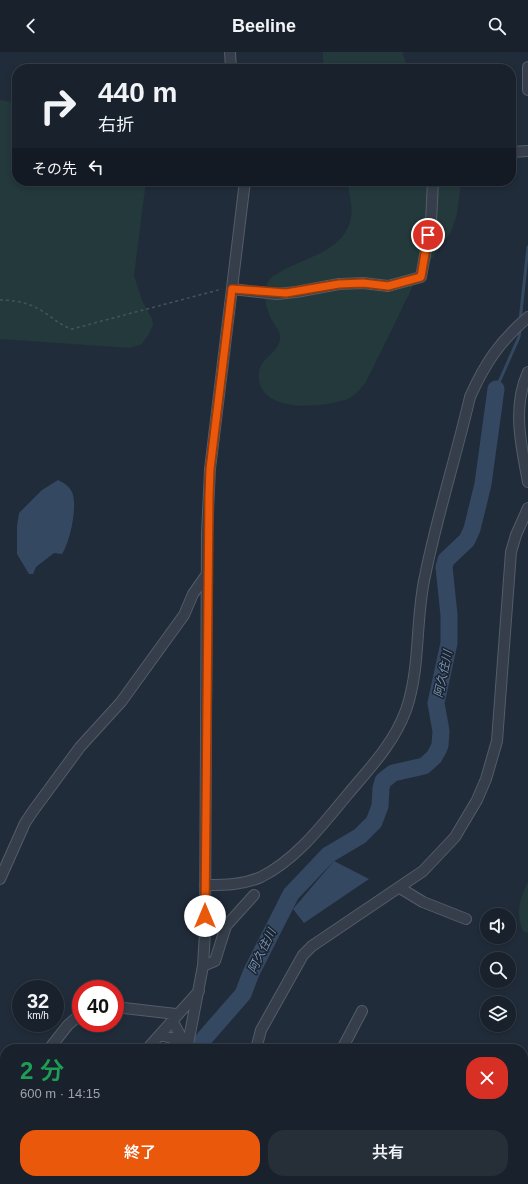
<!DOCTYPE html>
<html lang="ja">
<meta charset="utf-8">
<style>
body{margin:0;font-family:Helvetica,"Noto Sans JP",sans-serif;background:#262e38;color:#f1f3f6;height:100vh;display:flex;flex-direction:column;font-size:15px;white-space:nowrap}
*{box-sizing:border-box;margin:0}
p{font-size:13px;color:#9fa3a9}
.icon{flex:none;width:22px;height:22px;fill:none;stroke:currentColor;stroke-width:2;stroke-linecap:round;stroke-linejoin:round}
.map{position:relative;flex:1;overflow:hidden}
.panel{position:absolute;left:0px;top:992px;width:528px;height:140px;display:flex;flex-direction:column;background:#19212c;border-radius:16px 16px 0 0;box-shadow:0 2px 6px #0003,0 0 0 1px #373e48}
.panel>*{flex:none}
.top-card{position:absolute;left:12px;top:12px;width:504px;height:122px;border-radius:16px;box-shadow:0 2px 6px #0003,0 0 0 1px #373e48;background:#19212c;color:#f1f3f6;overflow:hidden}
.tools{position:absolute;left:480px;top:856px;display:grid;gap:8px}
.tools a{display:grid;place-items:center;width:36px;height:36px;border-radius:50%;background:#19212c;box-shadow:0 2px 6px #0003,0 0 0 1px #373e48;font-size:20px}
.speed{position:absolute;left:12px;top:928px;display:flex;gap:8px;font-size:20px;font-weight:700;text-align:center}
.speed>*{display:grid;place-content:center;width:52px;height:52px;border-radius:50%;background:#19212c;box-shadow:0 2px 6px #0003,0 0 0 1px #373e48;line-height:1}
.speed small{font-size:10px;font-weight:400}
.speed .limit{border:6px solid #d22;background:#fff;color:#111}
.pin{position:absolute;display:grid;place-items:center;width:34px;height:34px;color:#fff;margin:-17px;border:2px solid #fff;border-radius:50%;box-shadow:0 1px 4px #0007}
.me{position:absolute;width:44px;margin:-22px;rotate:0deg;stroke-linejoin:round;filter:drop-shadow(0 0 3px #0008)}
.turn{display:flex;align-items:center;gap:14px;height:84px;padding:0 20px;font-size:18px}
.turn .icon{width:52px;height:52px;stroke-width:2.5}
.turn b{display:block;font-size:28px;line-height:34px}
.then{display:flex;align-items:center;height:38px;padding:0 20px;background:#0003;gap:8px;font-size:15px}
.round{display:grid;place-items:center;flex:none;width:42px;height:42px;border-radius:16px;background:#262e38}
.headline{display:flex;align-items:center;justify-content:space-between;height:68px;padding:0 20px}
h1{font-size:24px;font-weight:600;line-height:30px;color:#1e9e55}
.action{display:flex;gap:8px;margin-top:auto;padding:8px 20px}
.action a{flex:1;height:46px;border-radius:16px;background:#ea580c;color:#fff;font-size:16px;font-weight:600;line-height:46px;text-align:center}
.action a+a{background:#262e38;color:#f1f3f6}
header{display:flex;justify-content:space-between;align-items:center;height:52px;padding:0 20px;background:#19212c;font-size:18px;font-weight:600}
.map>svg:first-child{display:block}
</style>
<header><svg class="icon" aria-label="back" viewBox="0 0 24 24"><path d="M15 5l-7 7 7 7"/></svg>Beeline<svg class="icon" aria-label="search" viewBox="0 0 24 24"><circle cx="10" cy="10" r="6"/><path d="M15 15l6 6"/></svg></header>
<div class="map">
<svg width="528" height="1132" viewBox="0 0 528 1132">
<rect width="100%" height="100%" fill="#212c3a"/>
<!-- green -->
<path fill="#23393b" d="M323,0H402L408,17H323Z
M0,48L17,51V129H146L134,224L142,248L152,267L153,272L149,282L142,292L130,296L0,287Z
M347,129H461L457,162L451,180L415,230L366,330C360,337 355,345 345,348C322,355 263,362 259,327C256,305 282,302 280,283C279,277 275,275 273,270C267,260 262,243 267,232C270,224 279,221 285,217C310,204 345,198 351,165C353,154 349,140 347,129Z
M528,830V881L523,879C515,861 520,846 528,830Z
M205,1127H441V1132H208Z"/>
<!-- water -->
<path fill="#354862" d="M58,428C64,431 69,434 72,440C78,454 70,490 62,502L54,501L36,515L33,522H29L17,502V474L19,461L42,438Z
M334,809L369,827L304,871L293,857Z"/>
<g fill="none" stroke-linecap="round" stroke-linejoin="round">
<!-- stream -->
<path stroke="#354862" stroke-width="3" d="M520,269L528,195
M496,337L519,285L520,277"/>
<!-- river -->
<path stroke="#354862" stroke-width="17" d="M202,989L243,942L251,921L291,842L328,803L360,784L374,770L380,754L381,736L383,729L393,721L424,714L434,705L438,698L440,693L441,679L436,651L449,591V563L444,515L446,508L467,488L472,477L483,432L496,337
M133,1132L134,1127"/>
<defs>
<path id="minor" d="M230,0L231,17
M528,15V38
M511,100L528,99
M232,237L277,242L296,240L339,232L363,231L388,234L421,225L431,170L433,129
M528,320C512,355 521,393 528,430
M0,827L25,771L33,759L80,695L121,650L184,563L193,542L207,522
M205,833C225,833 243,833 261,825C297,807 323,772 348,742C370,716 394,691 406,658C421,615 415,568 425,524C437,464 456,405 470,345C485,311 500,289 528,265
M400,836L423,850L466,867
M203,914L215,909L226,874L254,843
M115,955L176,962
M172,968L187,996
M160,983L172,986L187,996
M49,997L68,973L81,962
M147,997L199,939
M187,997L203,914L205,880L207,482L210,417L245,129
M256,997L261,978L303,903L312,894L423,819L455,785L477,748L486,727L497,689L511,500L516,483L528,456
M342,997L362,959
M0,1064L5,1058
M161,1128L182,1132
M36,1132L39,1127
M263,1132L268,1127"/>
</defs>
<!-- minor casing -->
<use href="#minor" stroke="#535c68" stroke-width="12"/>
<!-- path -->
<path stroke="#415658" stroke-width="1.5" stroke-dasharray="3 3" stroke-linecap="butt" d="M0,248C16,248 31,251 45,261C55,267 61,274 72,277L222,237"/>
<!-- minor -->
<use href="#minor" stroke="#353e4a" stroke-width="10"/>
</g>
<g fill="none" stroke-linecap="round" stroke-linejoin="round">
<defs>
<path id="route" d="M205,864L209,445L210,417L232,237L286,241L339,232L363,231L388,234L421,225L428,183"/>
</defs>
<!-- route casing -->
<use href="#route" stroke="#983908" stroke-width="10"/>
<!-- route -->
<use href="#route" stroke="#ea580c" stroke-width="7"/>
</g>
<g text-anchor="middle" dominant-baseline="central" stroke-width="3" stroke-linejoin="round" paint-order="stroke">
<!-- water labels -->
<g font-size="12" font-style="italic" fill="#7790af" stroke="#1a232f">
<text transform="translate(443 622) rotate(-78)">阿久住川</text>
<text transform="translate(262 899) rotate(-64)">阿久住川</text>
</g>
</g>
</svg>
<div class="tools">
<a><svg class="icon" aria-label="sound" viewBox="0 0 24 24"><path d="M4 9h4l5-4v14l-5-4H4zM17 9q2 3 0 6"/></svg></a>
<a><svg class="icon" aria-label="search" viewBox="0 0 24 24"><circle cx="10" cy="10" r="6"/><path d="M15 15l6 6"/></svg></a>
<a><svg class="icon" aria-label="layers" viewBox="0 0 24 24"><path d="M12 4l9 5-9 5-9-5zM3 14l9 5 9-5"/></svg></a>
</div>
<div class="speed"><div>32<small>km/h</small></div><div class="limit">40</div></div>
<div class="pin" style="left:428px;top:183px;background:#d93025"><svg class="icon" aria-label="arrive" viewBox="0 0 24 24"><path d="M6 21V4h12l-3 4 3 4H6"/></svg></div>
<svg class="me" style="left:205px;top:864px" viewBox="-20 -20 40 40"><circle r="19" fill="#fff"/><path d="M0-13L10 11 0 6-10 11z" fill="#ea580c"/></svg>
<div class="top-card">
<div class="turn"><svg class="icon" aria-label="right" viewBox="0 0 24 24"><path d="M7 20v-9h11M14 6l5 5-5 5"/></svg><div><b>440 m</b>右折</div></div>
<div class="then">その先<svg class="icon" aria-label="left" viewBox="0 0 24 24"><path d="M17 20v-9H6M10 6l-5 5 5 5"/></svg></div>
</div>
<section class="panel">
<div class="headline"><div><h1>2 分</h1><p>600 m · 14:15</p></div><a class="round" style="background:#d93025;color:#fff"><svg class="icon" aria-label="close" viewBox="0 0 24 24"><path d="M6 6l12 12M18 6L6 18"/></svg></a></div>
<div class="action"><a>終了</a><a>共有</a></div>
</section>
</div>
